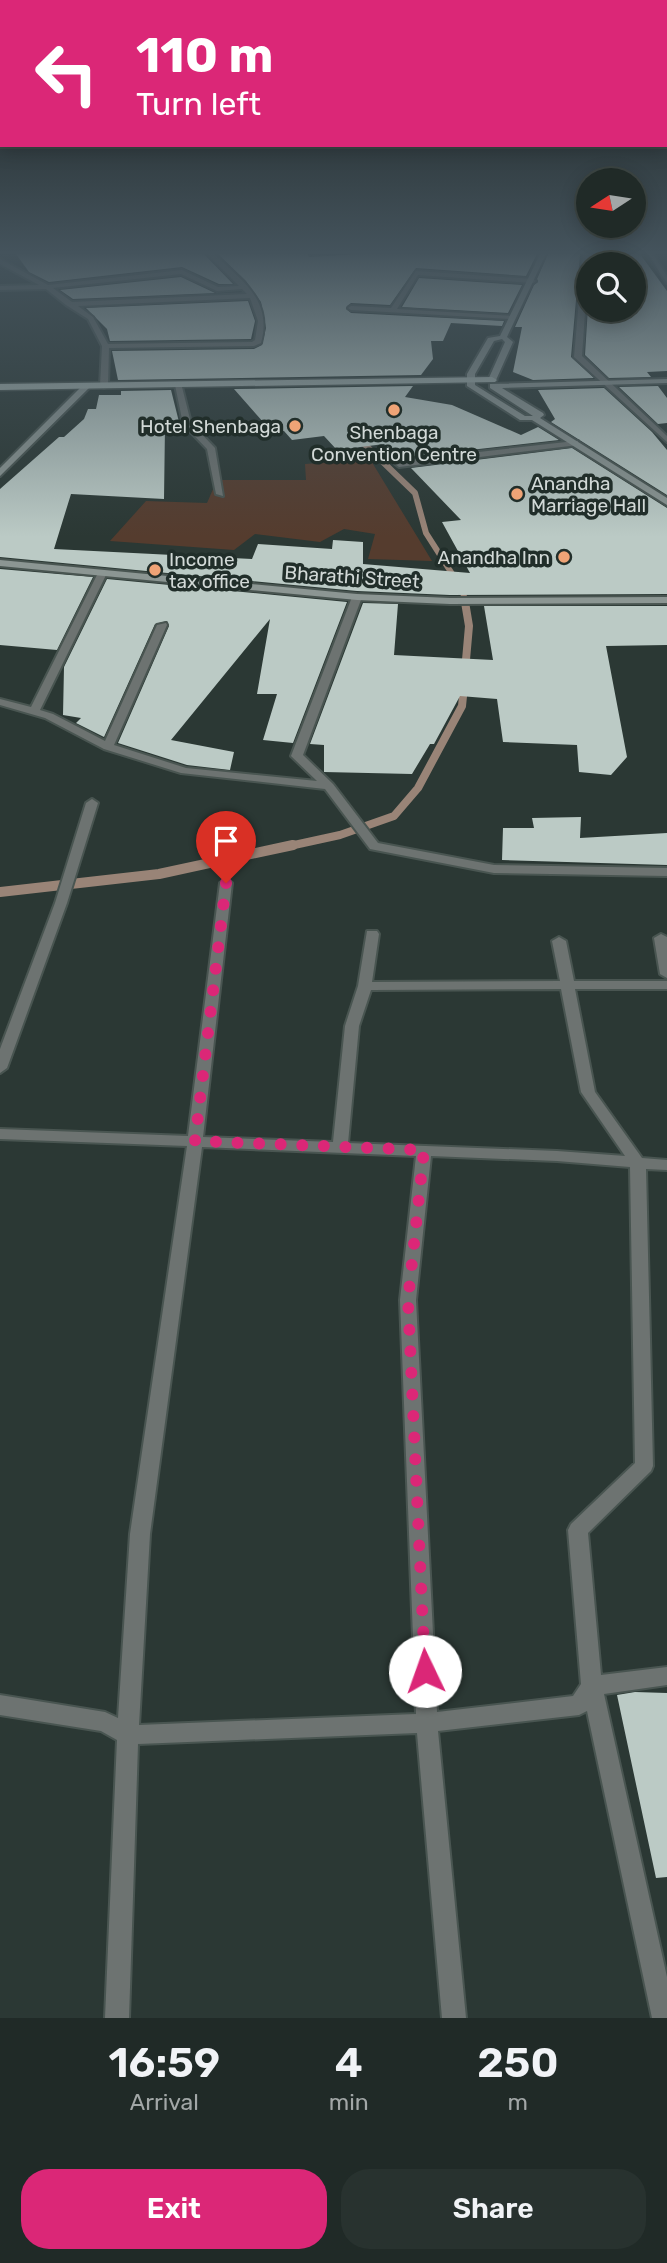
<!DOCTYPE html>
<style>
body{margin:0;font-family:Rubik,sans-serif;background:#28322f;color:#f1f3f6;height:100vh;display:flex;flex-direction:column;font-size:26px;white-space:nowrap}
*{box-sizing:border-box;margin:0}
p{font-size:23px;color:#a2a7a7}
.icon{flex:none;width:38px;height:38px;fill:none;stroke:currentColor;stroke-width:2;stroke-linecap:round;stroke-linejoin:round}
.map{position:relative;height:2018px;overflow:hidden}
.panel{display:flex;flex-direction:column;background:#202a27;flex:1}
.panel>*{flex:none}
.guide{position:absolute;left:0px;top:0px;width:668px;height:147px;box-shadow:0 4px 18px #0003,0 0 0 2px #3d4644;background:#db2777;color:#fff;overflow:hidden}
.needle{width:46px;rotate:258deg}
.buttons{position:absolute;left:576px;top:168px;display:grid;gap:14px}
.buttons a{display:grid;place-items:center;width:70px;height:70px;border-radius:50%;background:#202a27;box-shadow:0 4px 18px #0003,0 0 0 2px #3d4644;font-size:35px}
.pin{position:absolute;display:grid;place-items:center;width:60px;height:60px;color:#fff;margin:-72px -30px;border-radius:50% 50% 50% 0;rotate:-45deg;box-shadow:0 0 7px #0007}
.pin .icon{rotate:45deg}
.me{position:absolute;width:77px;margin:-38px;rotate:357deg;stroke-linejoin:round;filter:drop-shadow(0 0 5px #0008)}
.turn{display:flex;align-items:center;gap:24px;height:147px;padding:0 21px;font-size:32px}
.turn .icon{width:91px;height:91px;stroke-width:2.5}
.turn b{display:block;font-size:49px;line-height:60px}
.eta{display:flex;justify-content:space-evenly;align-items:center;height:119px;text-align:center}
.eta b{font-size:42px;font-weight:600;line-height:49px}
.action{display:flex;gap:14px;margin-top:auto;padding:14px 21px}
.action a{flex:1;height:80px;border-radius:28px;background:#db2777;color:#fff;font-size:28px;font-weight:600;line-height:80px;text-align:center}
.action a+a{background:#28322f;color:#f1f3f6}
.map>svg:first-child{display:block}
</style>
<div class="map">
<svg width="667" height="2018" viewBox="0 0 667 2018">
<rect width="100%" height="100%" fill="#2b3834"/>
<!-- green -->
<path fill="#553c2e" d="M370,459L432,561L368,559L375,534L344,529L320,542L255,534L234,550L110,541L146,501L207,503L217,480H306L305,464Z"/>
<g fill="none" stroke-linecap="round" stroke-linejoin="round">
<!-- stream-far2 -->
<path stroke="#998477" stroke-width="6" d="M359,439L415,493L426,533L463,591L465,603"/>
<!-- stream-far1 -->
<path stroke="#998477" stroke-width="8" d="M465,602L469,626L465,671
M285,847L340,835L394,816L418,788L462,706L464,686"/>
<!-- stream -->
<path stroke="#998477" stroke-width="10" d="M0,892L159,874L293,845"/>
</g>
<!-- building -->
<path fill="#bbcac5" d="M16,254H204L233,284H219L182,267L49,282L29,272Z
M218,254H307L309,257L364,254H537L526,276L416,268L390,305L351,303L347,306L346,309L351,313L504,321L502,326L451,323L443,341H431L433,359L421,375L118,380L112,351L254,349L262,345L266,328L261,302L246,281Z
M548,254H580L571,357L594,378L533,380L513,372L522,327H515L534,285L538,282L537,279Z
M592,254H640L667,291V371L647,372L651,377L609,378L585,355L588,307V310H634V264H591Z
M181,277L215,293L73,299L60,290Z
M419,278L522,285L508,313L402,307Z
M248,301L255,321L251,339L110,341L107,329L86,308Z
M413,386L405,397L452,405L521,435L538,427L559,440L399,458L384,444L337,450L324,436L292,440L284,431L272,432L234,389Z
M658,386L667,398V423L658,424L619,387Z
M604,388L652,432L667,450V495L551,422L555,419L538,390Z
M171,390L180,426H165L164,499L71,494L54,549L252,559L258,544L332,549L333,540L363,542V564L470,573L442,522L461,520L411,468L572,448L667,508V594L450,595L357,591L0,557V489L59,437H64L84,419L88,409H96L99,395H121V391Z
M0,569L93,577L57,650L0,645Z
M107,579L347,602L293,743L263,740L277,694H257L270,619L171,740L234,752L230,770L187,765L118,743L169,626L167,621L155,624L104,737L76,723L81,718L63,715L64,667Z
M363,603L398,604L394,655L493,660L484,606H667V645L606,646L627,757L611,775L579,772L577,745L503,742L497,699L460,696L434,744H430L412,774L324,772V745L310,744Z
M581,817L580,838L667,833V865L502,860L503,828H534L532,818Z
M635,1692L667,1693V1877L656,1878L617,1695Z"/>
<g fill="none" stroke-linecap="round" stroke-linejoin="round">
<defs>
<path id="street" d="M207,254H214C241,280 273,300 261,343L254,346L109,348L108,386L104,388L100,386L102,346L88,319L66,305L46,289L0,290V286L39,285L0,264V259L48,285L182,270L218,287L239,286ZM181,274L217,291L242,289L247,294L72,302L53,288ZM250,298L258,321L255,340L252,342L108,344L93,317L78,306Z
M583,254H589L582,356L667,436V442L574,357Z
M647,254H653L667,276V283Z
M416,271L533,279L536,281L533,283L418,275L397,309L513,316L511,319L351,310L348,308L351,306L391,308Z
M175,385L182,387L191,423L215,448L223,496L216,494L207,449L183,424Z
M575,441H578V445L399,467L395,464L399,461Z
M99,571L107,573L40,710L53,714L105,741L157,625L166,623L167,625L114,745L186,768L317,781L291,756L352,597L360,595L362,597L303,755L333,784L378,843L494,865L667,868V876L494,873L370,849L325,789L181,773L104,749L45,718L0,705V699L31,707Z
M92,799L98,803L67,903L7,1068L0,1073V1049L55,903L86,803Z
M226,879L232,883L203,1137L333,1142L345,1026L358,986L367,931H377L379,934L372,982L560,981L552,941L559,937L566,941L574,981H667V989H575L595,1092L642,1158L667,1160V1170L646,1169L653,1466L651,1471L588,1533L601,1675L667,1667V1685L604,1694L667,1977V2018H652L587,1711L579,1715L438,1731L466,2018H442L417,1733L138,1744L129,2018H105L117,1740L101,1731L0,1715V1695L105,1712L118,1718L130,1534L187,1146L0,1139V1129L188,1136L220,883ZM561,989L581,1092L625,1156L557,1151L348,1143L359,1026L371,990ZM202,1147L416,1156L400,1300L416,1714L139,1725L150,1534ZM431,1156L557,1161L630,1167L635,1463L571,1524L568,1530L581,1684L573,1696L437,1712L416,1300Z
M661,934L667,937V978L660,974L654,938Z"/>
<path id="secondary" d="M540,254H546L507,337L513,342L496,380L492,382L488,380L505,342L502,339L494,341L475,374V385L525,416H533L490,388V384L667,379V383L502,388L543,413L544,415L540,418L667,498V505L532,420H520L467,386V374L488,338L500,336Z
M84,384L91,386L0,476V468Z
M0,560L357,594L450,598L667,597V603L450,604L357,600L0,566Z"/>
<path id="primary" d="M492,377L497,380L495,382L0,390V384Z"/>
</defs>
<!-- street casing -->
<use href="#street" stroke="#495551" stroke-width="4"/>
<!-- secondary casing -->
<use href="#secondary" stroke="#495551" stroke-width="4"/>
<!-- primary casing -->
<use href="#primary" stroke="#495551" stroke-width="3"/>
<!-- street -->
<use href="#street" fill="#6d7371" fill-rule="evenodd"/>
<!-- secondary -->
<use href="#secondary" fill="#8c9693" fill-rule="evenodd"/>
<!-- primary -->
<use href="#primary" fill="#a4b1ad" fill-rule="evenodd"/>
</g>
<!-- sky -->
<linearGradient id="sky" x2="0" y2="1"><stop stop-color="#181f1d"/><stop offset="0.47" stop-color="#44535c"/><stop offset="1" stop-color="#44535c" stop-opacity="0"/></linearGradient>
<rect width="667" height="537" fill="url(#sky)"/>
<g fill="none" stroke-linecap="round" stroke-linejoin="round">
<!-- route -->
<path stroke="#db2777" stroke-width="12" stroke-dasharray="0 21.6" d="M226,883L195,1141L424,1150L408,1300L425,1671"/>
</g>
<!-- markers -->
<g fill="#efa376" stroke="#212e2a" stroke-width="2.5">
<circle cx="394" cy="410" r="7"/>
<circle cx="295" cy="426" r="7"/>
<circle cx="517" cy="494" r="7"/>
<circle cx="564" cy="557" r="7"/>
<circle cx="155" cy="570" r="7"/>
</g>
<g text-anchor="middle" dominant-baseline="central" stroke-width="7" stroke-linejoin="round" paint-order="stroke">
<!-- far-poi labels -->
<g font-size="19" fill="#d2d9d7" stroke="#212e2a" text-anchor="end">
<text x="281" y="426">Hotel Shenbaga</text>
<text x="394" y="432" text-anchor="middle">Shenbaga<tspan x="394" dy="22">Convention Centre</tspan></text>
<text x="531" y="483" text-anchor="start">Anandha<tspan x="531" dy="22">Marriage Hall</tspan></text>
<text x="550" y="557">Anandha Inn</text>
<text x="169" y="559" text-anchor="start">Income<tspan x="169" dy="22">tax office</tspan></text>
</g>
<!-- far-street labels -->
<g font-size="19" fill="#d2d9d7" stroke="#212e2a">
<text transform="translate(352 577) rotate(4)">Bharathi Street</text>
</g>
</g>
</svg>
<div class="buttons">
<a><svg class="needle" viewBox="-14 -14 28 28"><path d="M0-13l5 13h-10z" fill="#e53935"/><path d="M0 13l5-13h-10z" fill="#a2a7a7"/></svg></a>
<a><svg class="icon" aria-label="search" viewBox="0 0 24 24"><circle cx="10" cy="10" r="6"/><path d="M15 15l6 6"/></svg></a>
</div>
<div class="pin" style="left:226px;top:883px;background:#d93025"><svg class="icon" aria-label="arrive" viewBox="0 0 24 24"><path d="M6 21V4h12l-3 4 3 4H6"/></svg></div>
<svg class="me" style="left:425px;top:1671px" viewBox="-20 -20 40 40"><circle r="19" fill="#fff"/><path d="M0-13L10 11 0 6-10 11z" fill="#db2777"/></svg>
<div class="guide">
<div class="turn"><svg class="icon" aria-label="left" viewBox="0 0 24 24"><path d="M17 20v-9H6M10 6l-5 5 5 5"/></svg><div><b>110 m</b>Turn left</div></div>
</div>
</div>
<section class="panel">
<div class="eta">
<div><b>16:59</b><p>Arrival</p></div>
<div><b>4</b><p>min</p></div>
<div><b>250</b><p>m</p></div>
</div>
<div class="action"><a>Exit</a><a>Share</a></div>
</section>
